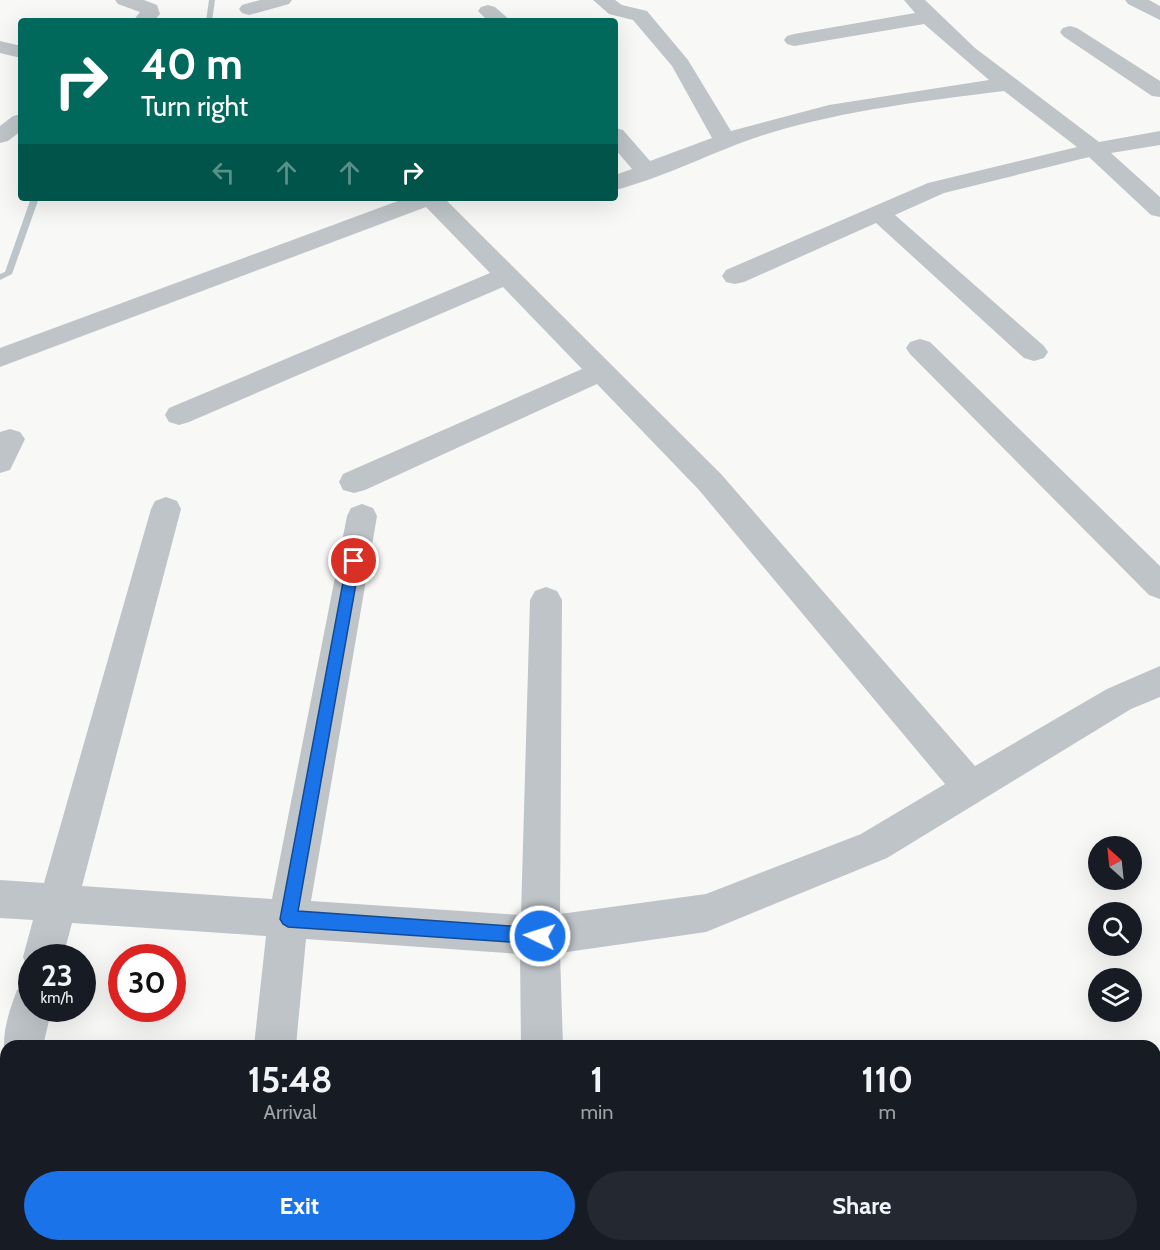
<!DOCTYPE html>
<style>
body{margin:0;font-family:Cabin,sans-serif;background:#242831;color:#f1f3f6;height:100vh;display:flex;flex-direction:column;font-size:22px;white-space:nowrap}
*{box-sizing:border-box;margin:0}
p{font-size:20px;color:#9ea1a6}
.icon{flex:none;width:33px;height:33px;fill:none;stroke:currentColor;stroke-width:2;stroke-linecap:round;stroke-linejoin:round}
.map{position:relative;flex:1;overflow:hidden}
.sheet{position:absolute;left:0px;top:1040px;width:1161px;height:212px;display:flex;flex-direction:column;background:#171b24;border-radius:18px 18px 0 0;box-shadow:0 6px 24px #0002}
.sheet>*{flex:none}
.banner{position:absolute;left:18px;top:18px;width:600px;height:183px;border-radius:6px;box-shadow:0 6px 24px #0002;background:#00695c;color:#fff;overflow:hidden}
.needle{width:39px;rotate:333deg}
.controls{position:absolute;left:1088px;top:836px;display:grid;gap:12px}
.controls a{display:grid;place-items:center;width:54px;height:54px;border-radius:50%;background:#171b24;box-shadow:0 6px 24px #0002;font-size:30px}
.speed{position:absolute;left:18px;top:944px;display:flex;gap:12px;font-size:30px;font-weight:700;text-align:center}
.speed>*{display:grid;place-content:center;width:78px;height:78px;border-radius:50%;background:#171b24;box-shadow:0 6px 24px #0002;line-height:1}
.speed small{font-size:15px;font-weight:400}
.speed .limit{border:9px solid #d22;background:#fff;color:#111}
.pin{position:absolute;display:grid;place-items:center;width:51px;height:51px;color:#fff;margin:-26px;border:3px solid #fff;border-radius:50%;box-shadow:0 2px 6px #0007}
.me{position:absolute;width:66px;margin:-33px;rotate:274deg;stroke-linejoin:round;filter:drop-shadow(0 0 4px #0008)}
.turn{display:flex;align-items:center;gap:21px;height:126px;padding:0 24px;font-size:27px}
.turn .icon{width:78px;height:78px;stroke-width:2.5}
.turn b{display:block;font-size:42px;line-height:51px}
.lanes{display:flex;align-items:center;height:57px;padding:0 24px;background:#0003;justify-content:center;gap:30px;direction:ltr}
.lanes .off{opacity:.35}
.eta{display:flex;justify-content:space-evenly;align-items:center;height:102px;text-align:center}
.eta b{font-size:36px;font-weight:800;line-height:42px}
.button{display:flex;gap:12px;margin-top:auto;padding:12px 24px}
.button a{flex:1;height:69px;border-radius:36px;background:#1a73e8;color:#fff;font-size:24px;font-weight:800;line-height:69px;text-align:center}
.button a+a{background:#242831;color:#f1f3f6}
.map>svg:first-child{display:block}
</style>
<div class="map">
<svg width="1160" height="1250" viewBox="0 0 1160 1250">
<rect width="100%" height="100%" fill="#f8f8f6"/>
<g fill="none" stroke-linecap="round" stroke-linejoin="round">
<!-- stream -->
<path fill="#bcc5ca" fill-rule="evenodd" d="M209,0H215L212,21H206Z
M31,198H39L12,274L0,280V274L5,272Z"/>
<!-- minor -->
<path fill="#bfc4c8" fill-rule="evenodd" d="M115,0H144L157,5L160,14L154,21H133L140,12L118,4Z
M260,0H292L289,4L249,15L242,13L239,9L242,5Z
M593,0H615L622,5L647,11L688,60L731,131L829,105L989,80L924,24L794,46L787,44L784,40L787,36L794,34L915,13L904,0H925L975,48L1099,142L1160,131V145L1111,153L1160,197V217L1151,215L1089,157L944,193L895,215L1044,346L1048,352L1044,358L1034,361L1024,358L876,223L744,282L735,284L726,282L722,276L726,270L928,183L1077,147L1004,91C925,101 846,110 770,133C717,149 668,177 615,190V175L632,169L615,149V128L623,130L650,161L712,138L672,66L633,20L609,14Z
M1125,0H1149L1160,6V20L1128,4Z
M488,5L495,7L511,21H488L478,11L481,7Z
M1070,26L1077,28L1160,81V97L1152,96L1063,36L1060,32L1063,28Z
M0,41L21,46V58L0,53Z
M21,114V131L8,141L0,143V126L13,116Z
M406,198H444L721,474L975,766L1107,689L1160,666V697L1131,709L887,858L706,932L560,953L563,1046H521L520,954L306,939L296,1046H254L266,936L72,923L63,957H32V972L29,971L23,957L33,920L0,918V880L44,883L151,509L155,501L166,497L177,501L181,509L82,886L272,899L347,516L351,508L362,504L373,508L377,516L311,901L521,915L530,600L535,591L546,587L557,591L562,600L560,914L706,894L861,834L945,784L699,490L597,384L365,490L354,493L343,490L339,482L343,474L582,369L503,287L189,422L179,425L169,422L165,415L169,408L490,273L426,207L0,367V348Z
M920,339L930,342L1160,566V599L1149,595L910,354L906,348L910,342Z
M10,429L20,432L25,439L10,470L0,473V432Z
M32,985V1008H52L43,1046H6V1058C0,1038 9,1011 17,990Z
M1155,1056L1160,1058V1102L1155,1100Z
M6,1087V1153L0,1156V1090Z
M232,1245H278L277,1250H231Z
M524,1245H570L571,1250H525Z
M732,1245H787L785,1250H730Z
M937,1245H987L989,1250H939Z"/>
</g>
<!-- route -->
<path fill="#1a73e8" stroke="#114b97" stroke-width="1.5" d="M354,555L360,561L298,911L540,928L545,930L548,936L545,942L540,944L288,927L283,924L280,919L347,561Z"/>
</svg>
<div class="controls">
<a><svg class="needle" viewBox="-14 -14 28 28"><path d="M0-13l5 13h-10z" fill="#e53935"/><path d="M0 13l5-13h-10z" fill="#9ea1a6"/></svg></a>
<a><svg class="icon" aria-label="search" viewBox="0 0 24 24"><circle cx="10" cy="10" r="6"/><path d="M15 15l6 6"/></svg></a>
<a><svg class="icon" aria-label="layers" viewBox="0 0 24 24"><path d="M12 4l9 5-9 5-9-5zM3 14l9 5 9-5"/></svg></a>
</div>
<div class="speed"><div>23<small>km/h</small></div><div class="limit">30</div></div>
<div class="pin" style="left:354px;top:561px;background:#d93025"><svg class="icon" aria-label="arrive" viewBox="0 0 24 24"><path d="M6 21V4h12l-3 4 3 4H6"/></svg></div>
<svg class="me" style="left:540px;top:936px" viewBox="-20 -20 40 40"><circle r="17" fill="#1a73e8" stroke="#fff" stroke-width="3"/><path d="M0-11L8 9 0 5-8 9z" fill="#fff"/></svg>
<div class="banner">
<div class="turn"><svg class="icon" aria-label="right" viewBox="0 0 24 24"><path d="M7 20v-9h11M14 6l5 5-5 5"/></svg><div><b>40 m</b>Turn right</div></div>
<div class="lanes"><svg class="icon off" aria-label="left" viewBox="0 0 24 24"><path d="M17 20v-9H6M10 6l-5 5 5 5"/></svg><svg class="icon off" aria-label="ahead" viewBox="0 0 24 24"><path d="M12 20V5M6 11l6-6 6 6"/></svg><svg class="icon off" aria-label="ahead" viewBox="0 0 24 24"><path d="M12 20V5M6 11l6-6 6 6"/></svg><svg class="icon" aria-label="right" viewBox="0 0 24 24"><path d="M7 20v-9h11M14 6l5 5-5 5"/></svg></div>
</div>
<section class="sheet">
<div class="eta">
<div><b>15:48</b><p>Arrival</p></div>
<div><b>1</b><p>min</p></div>
<div><b>110</b><p>m</p></div>
</div>
<div class="button"><a>Exit</a><a>Share</a></div>
</section>
</div>
